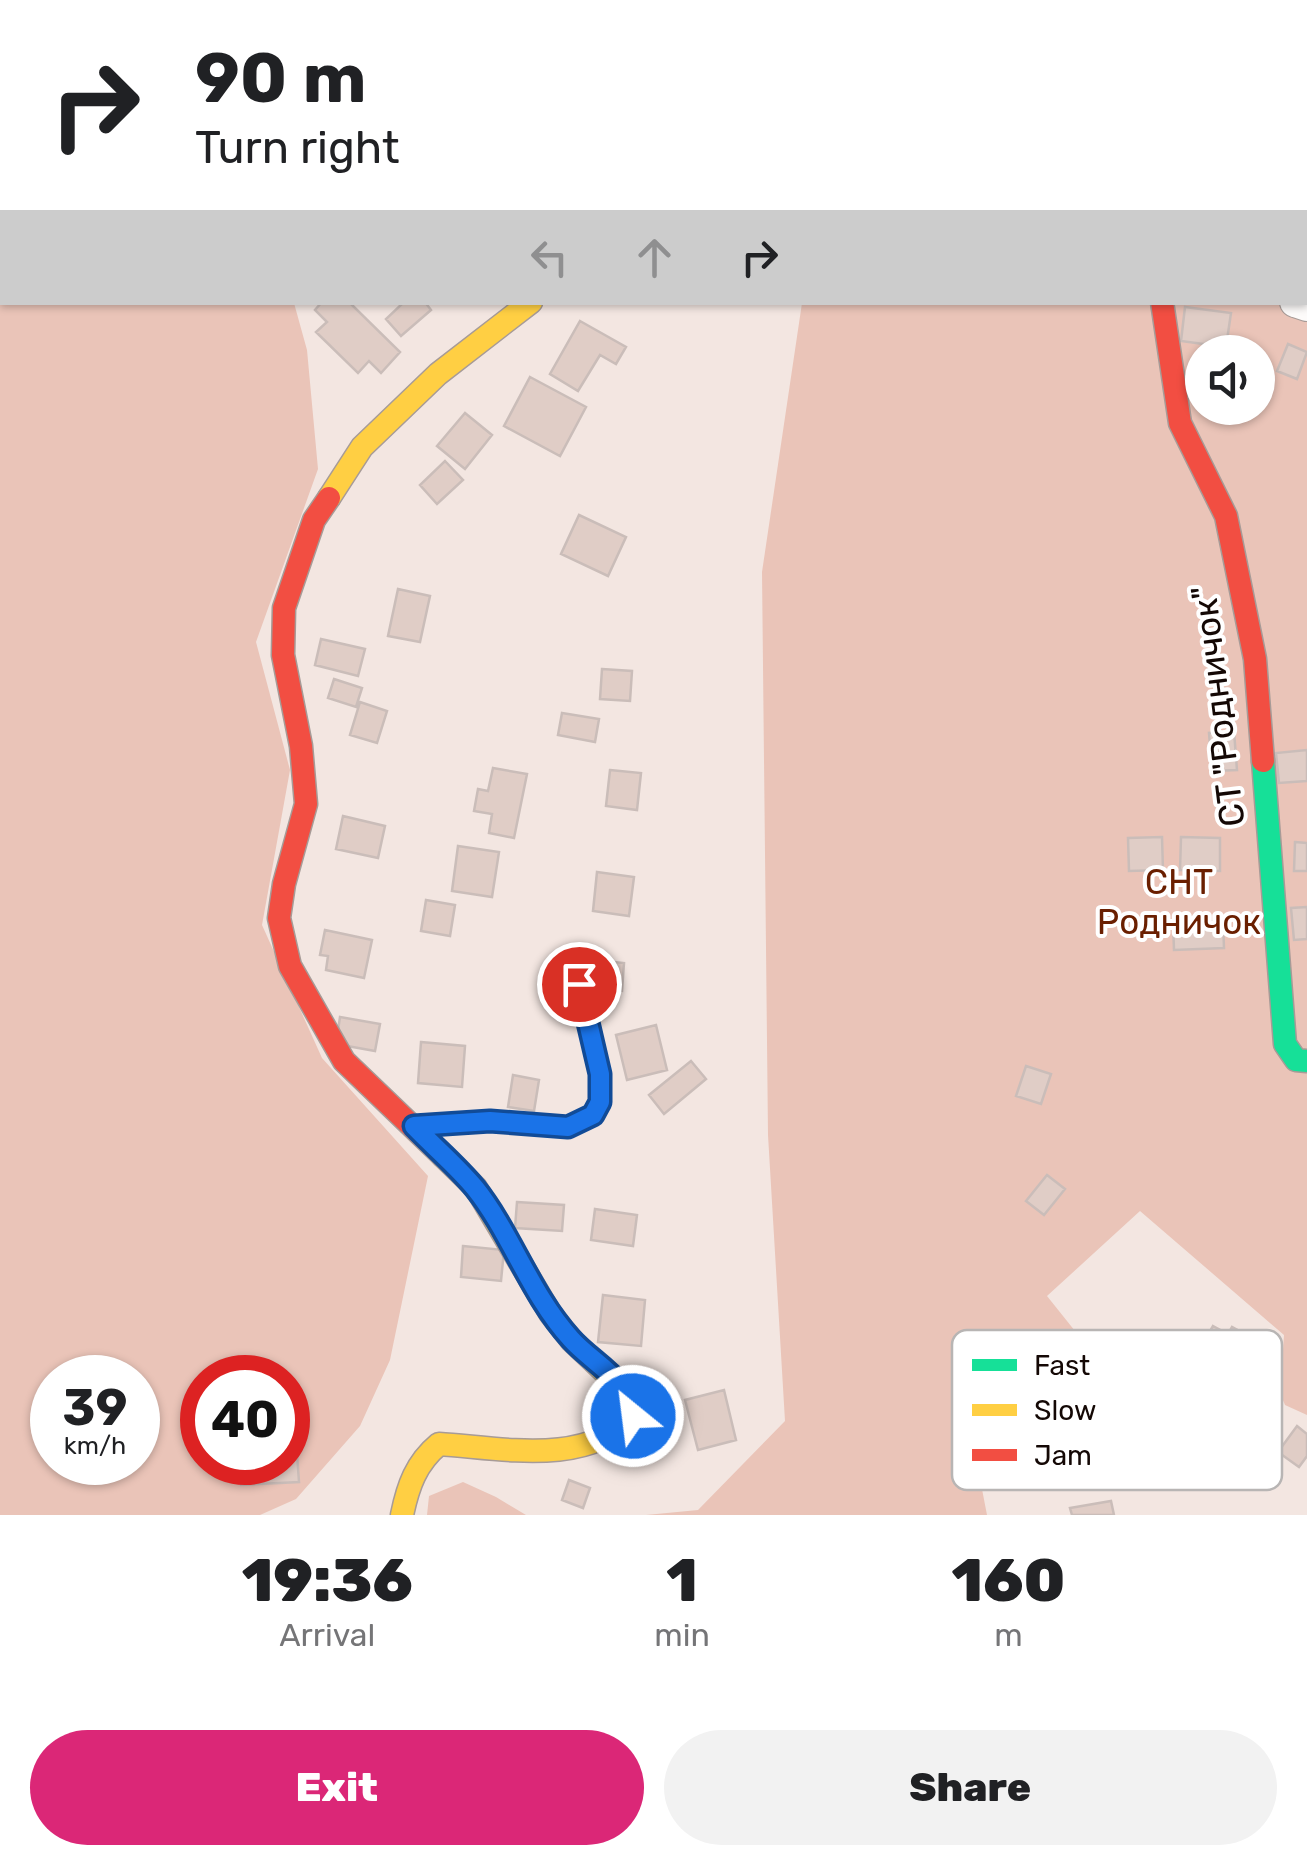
<!DOCTYPE html>
<meta charset="utf-8">
<style>
body{margin:0;font-family:Rubik,sans-serif;background:#f2f2f2;color:#202124;height:100vh;display:flex;flex-direction:column;font-size:38px;white-space:nowrap}
*{box-sizing:border-box;margin:0}
p{font-size:32px;color:#757577}
.icon{flex:none;width:55px;height:55px;fill:none;stroke:currentColor;stroke-width:2;stroke-linecap:round;stroke-linejoin:round}
.map{position:relative;height:1515px;overflow:hidden}
.details{display:flex;flex-direction:column;background:#fff;flex:1}
.details>*{flex:none}
.guide{position:absolute;left:0px;top:0px;width:1308px;height:305px;box-shadow:0 2px 8px #0004;background:#fff;color:#202124;overflow:hidden}
.controls{position:absolute;left:1185px;top:335px;display:grid;gap:20px}
.controls a{display:grid;place-items:center;width:90px;height:90px;border-radius:50%;background:#fff;box-shadow:0 2px 8px #0004;font-size:50px}
.speed{position:absolute;left:30px;top:1355px;display:flex;gap:20px;font-size:50px;font-weight:700;text-align:center}
.speed>*{display:grid;place-content:center;width:130px;height:130px;border-radius:50%;background:#fff;box-shadow:0 2px 8px #0004;line-height:1}
.speed small{font-size:25px;font-weight:400}
.speed .limit{border:15px solid #d22;background:#fff;color:#111}
.pin{position:absolute;display:grid;place-items:center;width:85px;height:85px;color:#fff;margin:-42px;border:5px solid #fff;border-radius:50%;box-shadow:0 2px 10px #0007}
.me{position:absolute;width:110px;margin:-55px;rotate:331deg;stroke-linejoin:round;filter:drop-shadow(0 0 8px #0008)}
.turn{display:flex;align-items:center;gap:35px;height:210px;padding:0 30px;font-size:45px}
.turn .icon{width:130px;height:130px;stroke-width:2.5}
.turn b{display:block;font-size:70px;line-height:85px}
.lanes{display:flex;align-items:center;height:95px;padding:0 30px;background:#0003;justify-content:center;gap:50px;direction:ltr}
.lanes .off{opacity:.35}
.eta{display:flex;justify-content:space-evenly;align-items:center;height:170px;text-align:center}
.eta b{font-size:60px;font-weight:800;line-height:70px}
.action{display:flex;gap:20px;margin-top:auto;padding:20px 30px}
.action a{flex:1;height:115px;border-radius:60px;background:#db2777;color:#fff;font-size:40px;font-weight:800;line-height:115px;text-align:center}
.action a+a{background:#f2f2f2;color:#202124}
.map>svg:first-child{display:block}
</style>
<div class="map">
<svg width="1307" height="1515" viewBox="0 0 1307 1515">
<rect width="100%" height="100%" fill="#f3e6e1"/>
<!-- green -->
<path fill="#eac4b8" fill-rule="evenodd" d="M0,0H413L2,2V302L294,303L307,350L318,469L256,642L290,770L262,925L322,1058L428,1176L390,1360L360,1426L296,1499L260,1515H0ZM52,1378H138V1462H52ZM202,1378H288V1462H202Z
M842,0H1307V1415L1285,1405L1280,1393L1284,1335L1140,1211L1047,1296L1115,1381V1394L1094,1414L989,1439L975,1453L987,1515H646L698,1510L785,1421L768,1135L762,572L802,303L1305,302V2H841ZM1202,352H1258V408H1202Z
M463,1482L496,1497L526,1515H427L429,1496Z"/>
<!-- building -->
<path fill="#e0cdc6" stroke="#cabdb9" stroke-width="2.5" d="M322,302H349L400,352L381,373L369,361L358,373L316,332L327,322L315,310Z
M404,302H425L431,310L401,336L386,319Z
M1185,307L1231,313L1226,347L1181,341Z
M580,321L626,347L616,364L600,355L578,391L550,374Z
M1288,344L1307,352L1297,379L1277,371Z
M530,377L586,407L560,456L504,426Z
M465,413L492,435L465,469L437,446Z
M445,461L463,480L437,504L420,485Z
M579,515L626,537L608,576L561,554Z
M398,589L430,596L420,642L388,636Z
M321,639L365,649L358,676L315,665Z
M602,669L632,671L630,701L600,699Z
M334,679L362,688L356,707L328,698Z
M360,702L387,711L377,743L350,735Z
M562,713L599,719L595,742L558,735Z
M1234,731L1237,770L1212,771L1209,733Z
M1307,750V781L1279,783L1276,753Z
M493,768L527,774L514,838L489,833L492,814L474,811L478,789L488,791Z
M610,770L641,773L637,810L606,806Z
M343,816L385,826L378,858L336,849Z
M1162,837L1163,870L1129,871L1128,838Z
M1181,837L1220,838V871L1180,870Z
M1295,842L1307,843V871H1294Z
M458,846L499,852L492,897L452,891Z
M597,872L634,877L629,916L593,911Z
M426,900L455,905L450,936L421,931Z
M1307,907V939L1294,940L1291,908Z
M1223,921L1224,948L1174,950L1173,922Z
M325,930L372,940L364,978L326,970L328,956L320,955Z
M596,960L624,963L622,991L594,989Z
M340,1017L380,1024L375,1051L336,1044Z
M656,1025L667,1070L627,1080L616,1035Z
M421,1042L465,1046L462,1087L418,1083Z
M691,1061L706,1079L664,1114L649,1095Z
M1026,1066L1051,1074L1041,1104L1016,1096Z
M513,1075L539,1080L534,1111L508,1107Z
M1047,1175L1065,1189L1044,1215L1026,1201Z
M517,1202L564,1205L562,1231L515,1228Z
M595,1209L637,1215L633,1246L591,1240Z
M463,1246L504,1250L501,1281L461,1277Z
M603,1295L645,1300L641,1346L598,1342Z
M1213,1326L1228,1334L1232,1327L1252,1338L1231,1375L1196,1355Z
M724,1390L736,1440L698,1450L685,1400Z
M1297,1426L1307,1434V1456L1299,1467L1278,1452Z
M296,1439L299,1482L241,1485L240,1462H288V1440Z
M569,1480L590,1488L583,1508L562,1500Z
M1111,1501L1114,1515H1072L1070,1508Z"/>
<g fill="none" stroke-linecap="round" stroke-linejoin="round">
<defs>
<path id="lane" d="M686,0L687,2
M1305,111L1307,109
M423,1126L490,1121L568,1127L593,1115L600,1102L601,1074L579,984"/>
<path id="street" d="M1295,302L1307,306"/>
<path id="fast" d="M1263,761L1285,1044L1296,1060L1307,1061"/>
<path id="slow" d="M329,498L362,447L438,374L531,302
M402,1515C408,1486 416,1463 439,1444C502,1448 586,1467 633,1416L627,1393L572,1341L550,1313L476,1188L443,1156"/>
<path id="jam" d="M1162,302L1180,423L1226,516L1255,659L1263,761
M329,498L314,520L284,608L283,655L301,746L306,804L284,884L279,918L290,966L344,1061L443,1156"/>
</defs>
<!-- lane casing -->
<use href="#lane" stroke="#a79b97" stroke-width="18"/>
<!-- street casing -->
<use href="#street" stroke="#a79b97" stroke-width="32"/>
<!-- fast casing -->
<use href="#fast" stroke="#a79b97" stroke-width="25"/>
<!-- slow casing -->
<use href="#slow" stroke="#a79b97" stroke-width="25"/>
<!-- jam casing -->
<use href="#jam" stroke="#a79b97" stroke-width="25"/>
<!-- lane -->
<use href="#lane" stroke="#fdfbfa" stroke-width="15"/>
<!-- street -->
<use href="#street" stroke="#fdfbfa" stroke-width="30"/>
<!-- fast -->
<use href="#fast" stroke="#16e098" stroke-width="22"/>
<!-- slow -->
<use href="#slow" stroke="#ffcf43" stroke-width="22"/>
<!-- jam -->
<use href="#jam" stroke="#f24e42" stroke-width="22"/>
</g>
<g fill="none" stroke-linecap="round" stroke-linejoin="round">
<defs>
<path id="route" d="M579,984L600,1074V1102L593,1115L568,1127L490,1121L414,1126C434,1147 457,1166 475,1188C511,1233 530,1294 571,1339C592,1363 632,1381 633,1416"/>
</defs>
<!-- route casing -->
<use href="#route" stroke="#114b97" stroke-width="25"/>
<!-- route -->
<use href="#route" stroke="#1a73e8" stroke-width="18"/>
</g>
<g text-anchor="middle" dominant-baseline="central" stroke-width="8" stroke-linejoin="round" paint-order="stroke">
<!-- street labels -->
<g font-size="35" fill="#140805" stroke="#fff">
<text transform="translate(1218 706) rotate(-97)">СТ "Родничок"</text>
</g>
<!-- park labels -->
<g font-size="35" fill="#6a1f00" stroke="#fff">
<text x="1179" y="882">СНТ<tspan x="1179" dy="40">Родничок</tspan></text>
</g>
</g>
<!-- legend -->
<rect x="952" y="1330" width="330" height="160" rx="15" fill="#fff" stroke="#b8b5b4" stroke-width="2.5"/>
<rect x="972" y="1359" width="45" height="12" fill="#16e098"/>
<rect x="972" y="1404" width="45" height="12" fill="#ffcf43"/>
<rect x="972" y="1449" width="45" height="12" fill="#f24e42"/>
<g font-size="28" fill="#140805">
<text x="1034" y="1375">Fast</text>
<text x="1034" y="1420">Slow</text>
<text x="1034" y="1465">Jam</text>
</g>
</svg>
<div class="controls">
<a><svg class="icon" aria-label="sound" viewBox="0 0 24 24"><path d="M4 9h4l5-4v14l-5-4H4zM17 9q2 3 0 6"/></svg></a>
</div>
<div class="speed"><div>39<small>km/h</small></div><div class="limit">40</div></div>
<div class="pin" style="left:579px;top:984px;background:#d93025"><svg class="icon" aria-label="arrive" viewBox="0 0 24 24"><path d="M6 21V4h12l-3 4 3 4H6"/></svg></div>
<svg class="me" style="left:633px;top:1416px" viewBox="-20 -20 40 40"><circle r="17" fill="#1a73e8" stroke="#fff" stroke-width="3"/><path d="M0-11L8 9 0 5-8 9z" fill="#fff"/></svg>
<div class="guide">
<div class="turn"><svg class="icon" aria-label="right" viewBox="0 0 24 24"><path d="M7 20v-9h11M14 6l5 5-5 5"/></svg><div><b>90 m</b>Turn right</div></div>
<div class="lanes"><svg class="icon off" aria-label="left" viewBox="0 0 24 24"><path d="M17 20v-9H6M10 6l-5 5 5 5"/></svg><svg class="icon off" aria-label="ahead" viewBox="0 0 24 24"><path d="M12 20V5M6 11l6-6 6 6"/></svg><svg class="icon" aria-label="right" viewBox="0 0 24 24"><path d="M7 20v-9h11M14 6l5 5-5 5"/></svg></div>
</div>
</div>
<section class="details">
<div class="eta">
<div><b>19:36</b><p>Arrival</p></div>
<div><b>1</b><p>min</p></div>
<div><b>160</b><p>m</p></div>
</div>
<div class="action"><a>Exit</a><a>Share</a></div>
</section>
